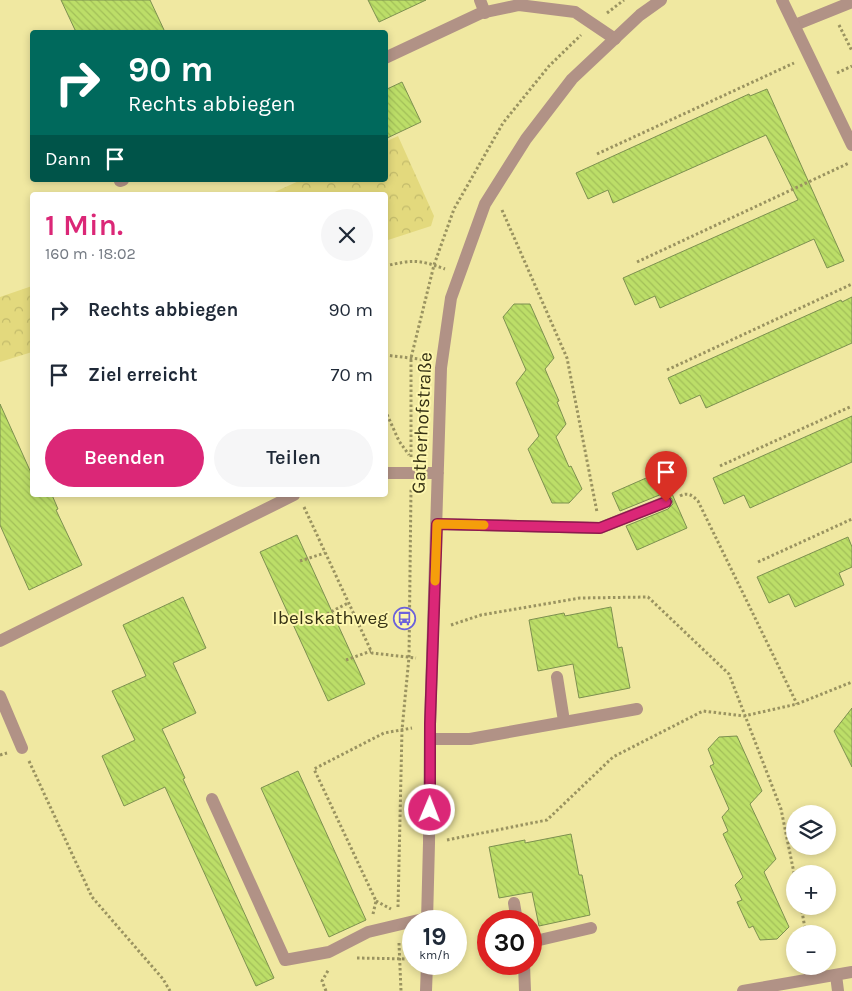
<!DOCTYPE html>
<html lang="de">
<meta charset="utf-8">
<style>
body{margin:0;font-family:Karla,sans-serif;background:#f6f6f7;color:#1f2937;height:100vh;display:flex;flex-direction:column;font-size:19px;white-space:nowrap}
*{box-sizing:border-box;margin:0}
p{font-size:16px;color:#747a83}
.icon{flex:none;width:28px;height:28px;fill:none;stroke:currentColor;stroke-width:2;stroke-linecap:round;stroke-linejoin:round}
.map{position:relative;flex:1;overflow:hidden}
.panel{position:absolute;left:30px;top:192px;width:358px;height:305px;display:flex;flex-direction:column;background:#fff;border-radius:5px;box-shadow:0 2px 8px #0003}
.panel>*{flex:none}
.hud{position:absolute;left:30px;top:30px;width:358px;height:152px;border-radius:5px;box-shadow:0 2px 8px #0003;background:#00695c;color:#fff;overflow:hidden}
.tools{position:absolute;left:786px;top:805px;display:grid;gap:10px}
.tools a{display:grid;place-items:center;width:50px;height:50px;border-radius:50%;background:#fff;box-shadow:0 2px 8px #0003;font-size:25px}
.speed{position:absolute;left:402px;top:910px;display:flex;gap:10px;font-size:25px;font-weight:700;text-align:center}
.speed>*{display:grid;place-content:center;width:65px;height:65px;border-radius:50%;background:#fff;box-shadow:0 2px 8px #0003;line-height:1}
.speed small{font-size:12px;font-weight:400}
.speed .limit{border:8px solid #d22;background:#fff;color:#111}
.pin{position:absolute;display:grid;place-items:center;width:42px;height:42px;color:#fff;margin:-51px -21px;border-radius:50% 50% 50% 0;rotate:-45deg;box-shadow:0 0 5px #0007}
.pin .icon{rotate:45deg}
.me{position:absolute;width:55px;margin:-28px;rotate:1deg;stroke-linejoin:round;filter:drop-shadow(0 0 4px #0008)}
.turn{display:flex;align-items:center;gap:18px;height:105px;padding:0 15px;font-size:22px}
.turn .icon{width:65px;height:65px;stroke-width:2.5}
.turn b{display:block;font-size:35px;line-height:42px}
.then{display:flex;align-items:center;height:48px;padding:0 15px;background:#0003;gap:10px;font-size:19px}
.round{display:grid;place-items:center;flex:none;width:52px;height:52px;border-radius:26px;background:#f6f6f7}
.summary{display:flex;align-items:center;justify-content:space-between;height:85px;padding:0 15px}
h1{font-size:30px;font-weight:600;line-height:38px;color:#db2777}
.cta{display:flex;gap:10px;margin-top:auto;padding:10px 15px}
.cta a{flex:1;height:58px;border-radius:30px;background:#db2777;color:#fff;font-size:20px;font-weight:600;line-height:58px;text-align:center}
.cta a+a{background:#f6f6f7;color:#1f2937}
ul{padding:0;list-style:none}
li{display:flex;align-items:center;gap:15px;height:65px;padding:0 15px}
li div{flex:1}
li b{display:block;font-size:19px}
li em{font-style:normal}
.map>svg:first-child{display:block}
</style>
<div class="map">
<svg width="852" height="991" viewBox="0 0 852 991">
<defs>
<pattern id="forest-crowns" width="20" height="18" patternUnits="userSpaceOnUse" patternTransform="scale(1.25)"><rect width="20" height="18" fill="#e3d97d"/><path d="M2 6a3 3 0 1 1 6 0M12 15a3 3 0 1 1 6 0" fill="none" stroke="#c3bb6b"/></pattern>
<pattern id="building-back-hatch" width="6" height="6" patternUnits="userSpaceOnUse" patternTransform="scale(1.25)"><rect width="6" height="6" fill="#bcde68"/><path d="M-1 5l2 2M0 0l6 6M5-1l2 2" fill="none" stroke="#a2bf59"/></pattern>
</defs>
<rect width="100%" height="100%" fill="#f0e8a1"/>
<!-- forest -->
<path fill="url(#forest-crowns)" d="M398,136L434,216L431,226L385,241V195H268L301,180H385V142Z
M32,286V352L0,362V297Z"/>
<!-- building -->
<path fill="url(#building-back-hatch)" stroke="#7d9050" d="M61,0H150L165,32H76Z
M368,0H426L379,22Z
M402,82L421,122L385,139V90Z
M767,89L844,261L827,268L814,239L660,308L655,296L635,305L623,278L798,200L766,135L613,203L608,190L588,199L576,173L749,94L750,96Z
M852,297V343L706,408L700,395L680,404L668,378L841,300L842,302Z
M514,304H530L554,358L545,369L559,401L557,402L566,424L556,437L569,467L571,466L582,489L569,503H552L528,449L539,436L516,383L526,370L503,317Z
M0,404L32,475V495H52L58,509L56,510L82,565L29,590L0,525Z
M852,416V462L750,508L744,495L724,504L713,478Z
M662,471L687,528L637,550L626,526L668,509L673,504L672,499L667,494H662L620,511L612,493Z
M297,535L365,684L328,701L260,552Z
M848,537L852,547V567L839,573L844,585L795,607L789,594L769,603L757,577Z
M183,597L206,648L173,663L196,713L162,729L185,778L183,779L274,978L256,986L165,787L124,806L102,756L135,740L112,691L146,676L123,625Z
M611,607L618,648L622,647L630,688L579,698L573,664L538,671L529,620L564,613L565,616Z
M852,708V767L834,731Z
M737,736L762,791L750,804L776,859L764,872L789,927L777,939L760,940L753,926L749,928L737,902L742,900L735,885L743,877L723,834L728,831L722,817L729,809L710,766L714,764L708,749L719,737Z
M298,771L366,920L329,937L261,788Z
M571,834L579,875H582L590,915L539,926L532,892L499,898L489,847L525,840V843Z"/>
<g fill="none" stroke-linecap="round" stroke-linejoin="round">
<!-- path -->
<path stroke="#9a9360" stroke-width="3" stroke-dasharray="2.5 2.5" stroke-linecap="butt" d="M607,13L624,0
M839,25L852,51
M837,73L852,66
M597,154L794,63
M502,210L567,358L597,512
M637,262L849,163
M385,266C412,260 418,259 445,269
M385,355L427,360
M667,370L852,284
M385,410L399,441L409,455
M411,457V358L434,265L454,209L503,123L549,66L581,35
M720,466L852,406
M680,496C688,492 692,495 698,501L797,704
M304,507L372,653L416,658
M300,561L325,553
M758,562L852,519
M327,614L348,603
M451,625L481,615L580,598L648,597L729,674L781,809L795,878
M346,660L371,651
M0,755L7,753
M29,761L92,897L163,979L170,991
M447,840L547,820L613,757L703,711L744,716L797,704L852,682
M376,901L391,909
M801,906L806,934
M398,907L402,730L409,657L411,488
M373,914L376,901L314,769L384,733L412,728
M399,943L401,991
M357,958L411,959
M326,991L322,981L329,969"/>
<!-- lane -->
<path stroke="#b19286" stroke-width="12" d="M480,0L485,13
M795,25L852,2
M385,58L481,13L519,5L575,12L615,39
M120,181L123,180
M437,524L600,528L665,502
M557,677L564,721
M430,739H470L637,709
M212,799L285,960L329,952L368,932L427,918
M514,903L517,921
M531,942L591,928
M524,964L525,991"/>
<!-- street -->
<path stroke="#b19286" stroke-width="12" d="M782,0L852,145
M385,473H438
M0,641L294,495
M0,696L22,748
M427,921L429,843L430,724L441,368L451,298L485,204L526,139L572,79L640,15L661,0
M836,975L838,991
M426,991L427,964
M743,991L852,972"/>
</g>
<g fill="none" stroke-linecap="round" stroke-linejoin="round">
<defs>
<path id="route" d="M430,810V724L437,524L600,528L666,502"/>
</defs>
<!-- route casing -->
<use href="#route" stroke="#8e194d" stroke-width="12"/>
<!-- route -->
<use href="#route" stroke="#db2777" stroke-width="9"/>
<!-- slow -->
<path stroke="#f59e0b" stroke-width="9" d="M435,581L437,524L484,525"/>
</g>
<!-- icons -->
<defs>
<symbol id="bus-ring" viewBox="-11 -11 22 22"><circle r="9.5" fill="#fdf6ae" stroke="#6c62db" stroke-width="1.5"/><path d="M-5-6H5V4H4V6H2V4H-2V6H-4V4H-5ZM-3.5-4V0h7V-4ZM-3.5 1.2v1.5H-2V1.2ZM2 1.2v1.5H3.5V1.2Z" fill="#6c62db"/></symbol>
</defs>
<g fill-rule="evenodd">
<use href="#bus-ring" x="392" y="606" width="25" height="25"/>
</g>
<g text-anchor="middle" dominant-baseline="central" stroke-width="4" stroke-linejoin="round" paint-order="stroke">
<!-- street labels -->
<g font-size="19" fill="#353114" stroke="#fdf6ae">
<text transform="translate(422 423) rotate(-87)">Gatherhofstraße</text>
</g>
<!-- poi labels -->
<g font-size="19" fill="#353114" stroke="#fdf6ae" text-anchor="end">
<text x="388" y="618">Ibelskathweg</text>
</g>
</g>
</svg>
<div class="tools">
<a><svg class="icon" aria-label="layers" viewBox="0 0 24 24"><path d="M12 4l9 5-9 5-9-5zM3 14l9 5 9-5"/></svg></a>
<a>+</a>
<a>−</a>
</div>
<div class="speed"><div>19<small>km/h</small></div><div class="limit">30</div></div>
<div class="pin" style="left:666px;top:502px;background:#d93025"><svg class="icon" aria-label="arrive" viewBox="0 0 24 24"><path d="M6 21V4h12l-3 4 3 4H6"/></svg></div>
<svg class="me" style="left:430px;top:810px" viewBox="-20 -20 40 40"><circle r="17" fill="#db2777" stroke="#fff" stroke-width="3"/><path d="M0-11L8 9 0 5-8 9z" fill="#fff"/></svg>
<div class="hud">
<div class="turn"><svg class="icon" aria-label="right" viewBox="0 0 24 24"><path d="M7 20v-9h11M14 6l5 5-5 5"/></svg><div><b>90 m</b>Rechts abbiegen</div></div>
<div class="then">Dann<svg class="icon" aria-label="arrive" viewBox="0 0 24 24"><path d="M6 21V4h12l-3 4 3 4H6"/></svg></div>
</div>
<section class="panel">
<div class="summary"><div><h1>1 Min.</h1><p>160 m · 18:02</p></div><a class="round"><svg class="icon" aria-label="close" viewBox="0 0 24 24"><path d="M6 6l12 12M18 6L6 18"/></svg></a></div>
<ul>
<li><svg class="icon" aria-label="right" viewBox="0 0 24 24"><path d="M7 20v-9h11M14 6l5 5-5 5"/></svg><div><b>Rechts abbiegen</b></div><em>90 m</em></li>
<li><svg class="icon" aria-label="arrive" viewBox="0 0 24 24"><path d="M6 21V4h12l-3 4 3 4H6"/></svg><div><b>Ziel erreicht</b></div><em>70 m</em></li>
</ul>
<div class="cta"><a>Beenden</a><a>Teilen</a></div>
</section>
</div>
